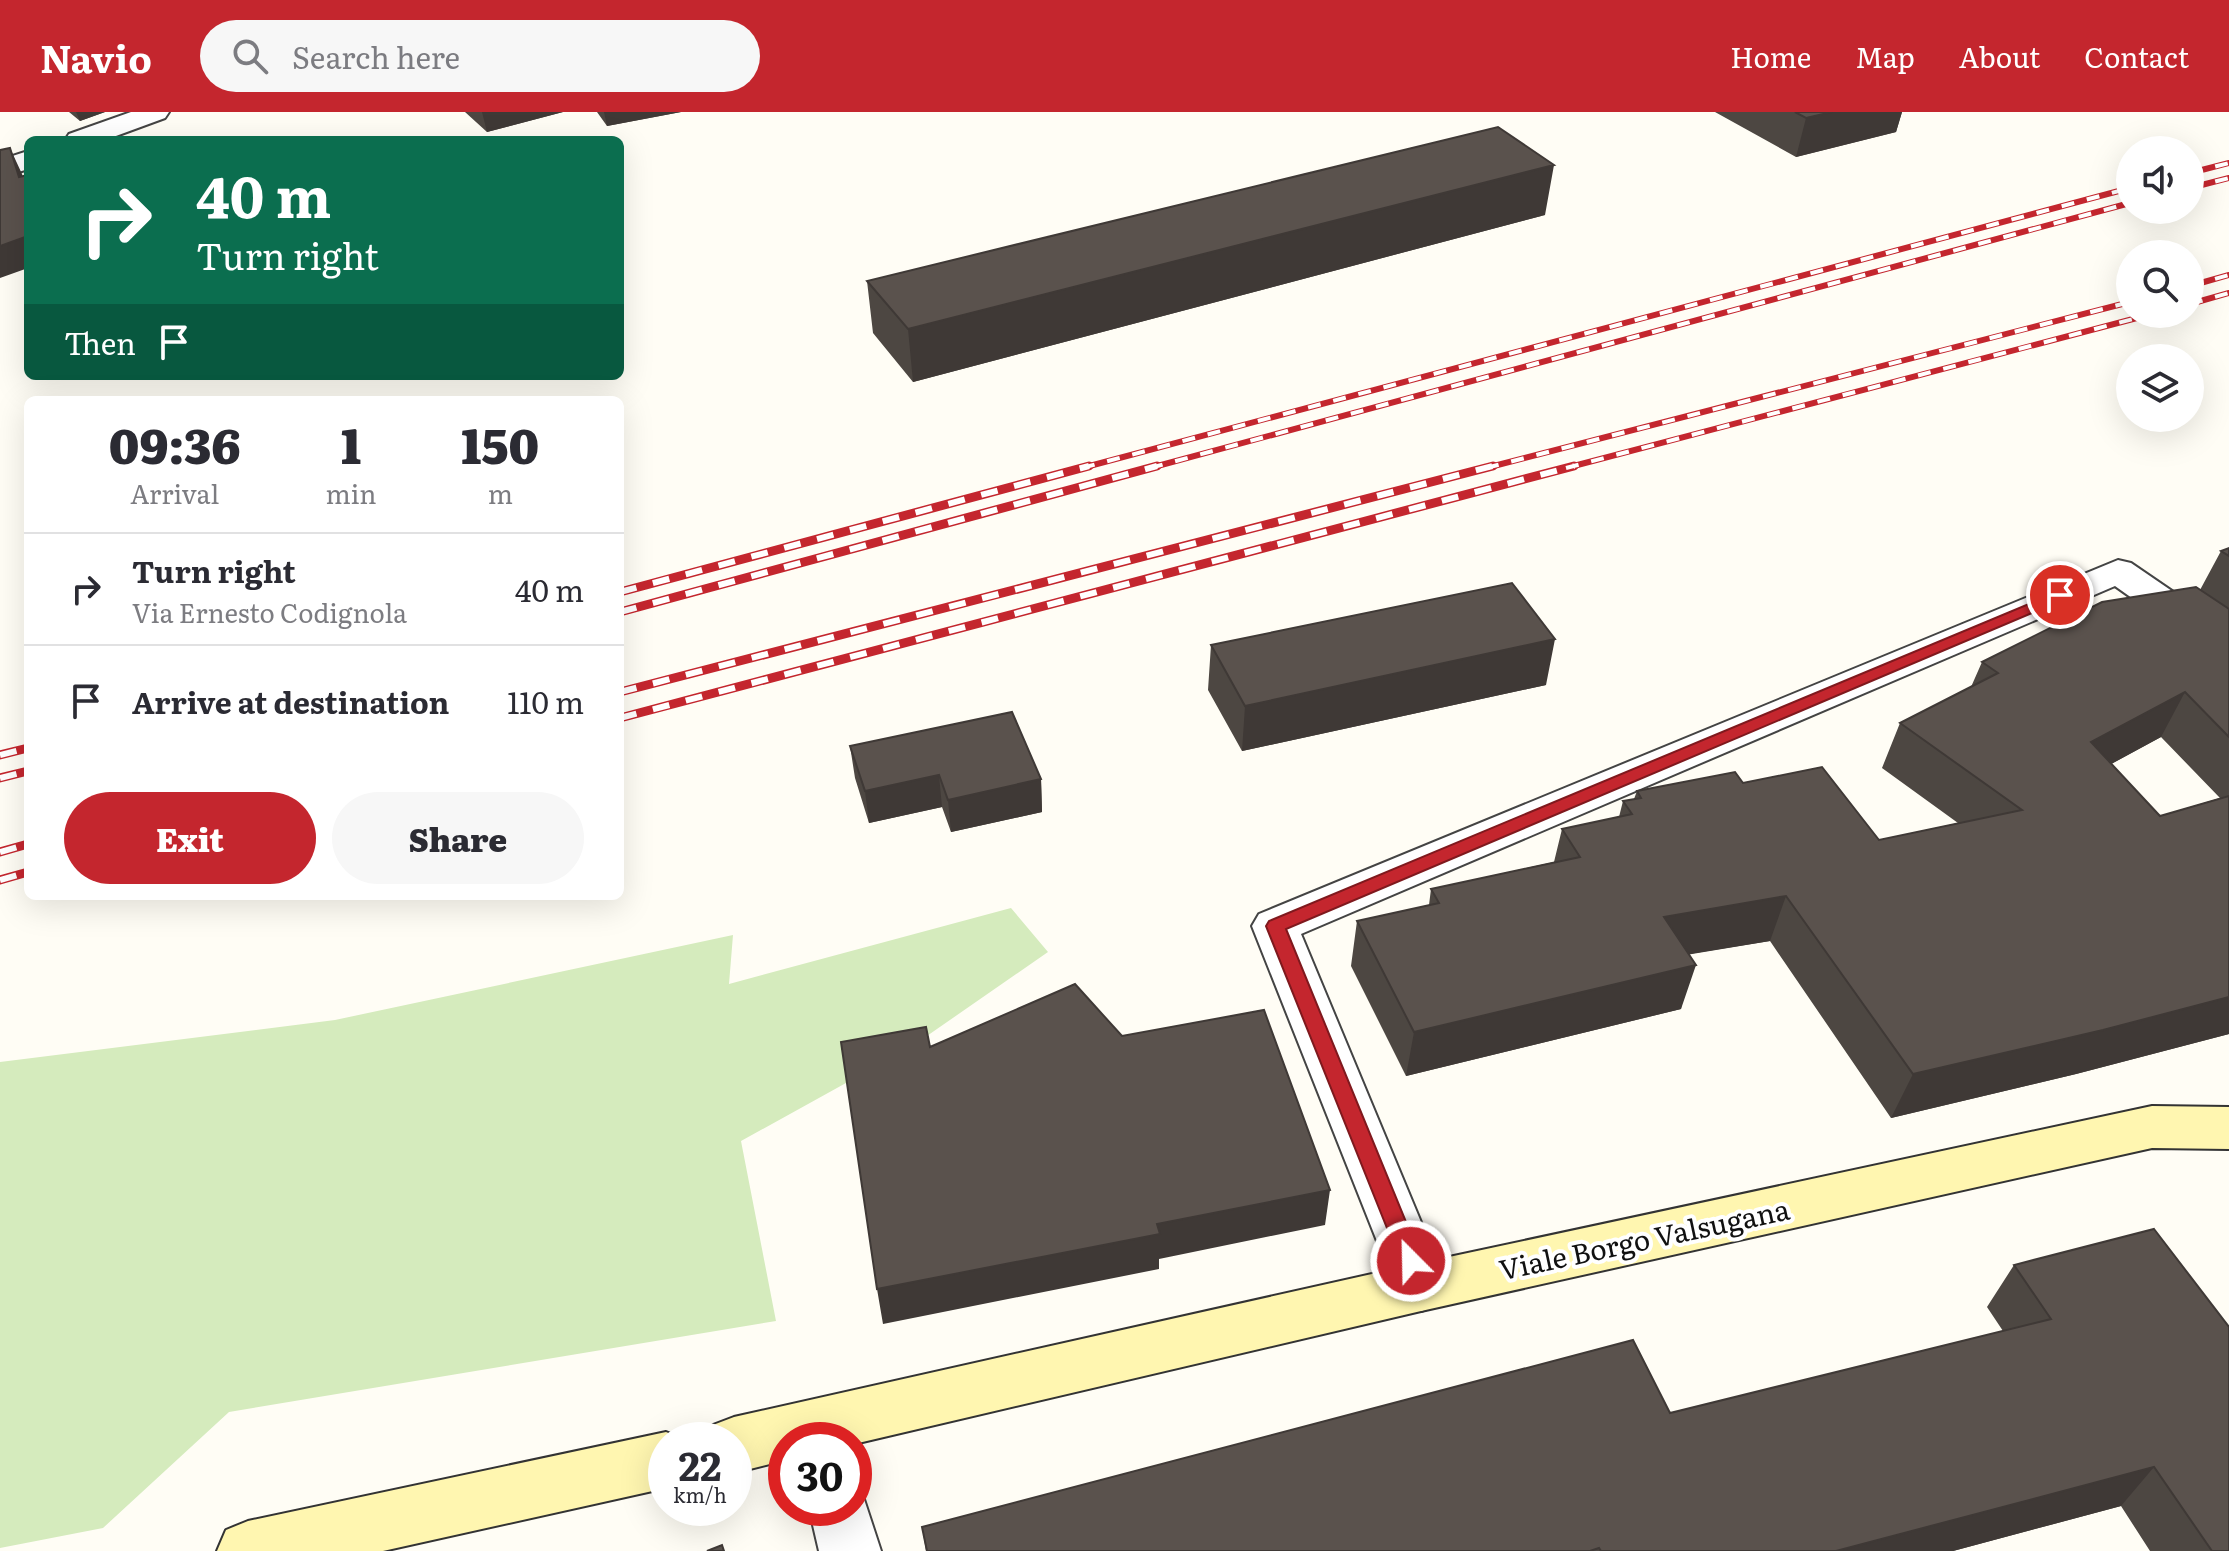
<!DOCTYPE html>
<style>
body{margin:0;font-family:Literata,serif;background:#f7f7f7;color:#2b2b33;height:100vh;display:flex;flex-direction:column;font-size:30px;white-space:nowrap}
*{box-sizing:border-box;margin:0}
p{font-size:26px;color:#7c7c81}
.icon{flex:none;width:44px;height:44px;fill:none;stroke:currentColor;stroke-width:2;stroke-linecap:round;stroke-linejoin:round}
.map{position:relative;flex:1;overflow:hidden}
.sheet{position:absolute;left:24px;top:284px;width:600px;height:504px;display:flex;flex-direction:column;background:#fff;border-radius:12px;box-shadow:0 8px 32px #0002}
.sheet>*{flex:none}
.banner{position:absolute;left:24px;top:24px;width:600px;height:244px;border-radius:12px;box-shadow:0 8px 32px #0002;background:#0b6e4f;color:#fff;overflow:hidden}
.tools{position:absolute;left:2116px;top:24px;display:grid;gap:16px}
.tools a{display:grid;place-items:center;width:88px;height:88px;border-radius:50%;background:#fff;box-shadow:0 8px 32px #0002;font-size:40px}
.speed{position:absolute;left:648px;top:1310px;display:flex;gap:16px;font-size:40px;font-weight:700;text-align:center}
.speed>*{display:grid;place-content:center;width:104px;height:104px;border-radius:50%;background:#fff;box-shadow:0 8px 32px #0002;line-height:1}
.speed small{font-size:20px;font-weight:400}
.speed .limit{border:12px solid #d22;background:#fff;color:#111}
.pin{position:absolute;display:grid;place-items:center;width:68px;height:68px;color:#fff;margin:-34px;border:4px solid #fff;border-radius:50%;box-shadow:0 2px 8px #0007}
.me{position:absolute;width:88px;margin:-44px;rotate:337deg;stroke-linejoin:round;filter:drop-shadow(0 0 6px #0008)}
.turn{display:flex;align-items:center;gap:28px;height:168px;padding:0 40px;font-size:36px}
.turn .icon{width:104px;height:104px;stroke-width:2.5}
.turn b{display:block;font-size:56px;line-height:68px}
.then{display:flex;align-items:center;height:76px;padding:0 40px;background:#0003;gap:16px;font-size:30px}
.eta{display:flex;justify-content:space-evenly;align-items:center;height:136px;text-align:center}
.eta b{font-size:48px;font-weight:800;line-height:56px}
.primary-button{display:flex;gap:16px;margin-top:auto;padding:16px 40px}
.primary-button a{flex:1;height:92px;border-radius:48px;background:#c4262e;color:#fff;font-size:32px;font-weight:800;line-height:92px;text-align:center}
.primary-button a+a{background:#f7f7f7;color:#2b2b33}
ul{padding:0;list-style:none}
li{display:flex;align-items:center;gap:24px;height:112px;padding:0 40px;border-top:2px solid #e1e1e2}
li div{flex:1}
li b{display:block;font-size:30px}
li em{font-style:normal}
header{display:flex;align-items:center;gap:48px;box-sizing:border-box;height:112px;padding:0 40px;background:#c4262e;color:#fff}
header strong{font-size:38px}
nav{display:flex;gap:44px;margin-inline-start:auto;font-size:28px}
.search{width:560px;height:72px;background:#f7f7f7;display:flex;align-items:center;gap:20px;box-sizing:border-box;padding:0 28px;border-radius:44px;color:#7c7c81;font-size:30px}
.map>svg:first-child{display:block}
</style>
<header>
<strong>Navio</strong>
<div class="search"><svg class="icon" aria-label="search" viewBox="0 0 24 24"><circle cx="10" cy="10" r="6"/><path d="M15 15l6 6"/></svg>Search here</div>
<nav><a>Home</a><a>Map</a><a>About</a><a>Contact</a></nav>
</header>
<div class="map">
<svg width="2229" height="1439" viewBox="0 0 2229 1439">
<rect width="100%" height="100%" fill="#fffdf5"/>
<!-- green -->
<path fill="#d5ebbd" d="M1011,796L1048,840L911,935L741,1029L776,1209L229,1300L103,1416L0,1436V950L335,908L733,823L729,872Z"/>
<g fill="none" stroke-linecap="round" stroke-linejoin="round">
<defs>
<path id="minor" d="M131,0H169L165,6L105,28H65L69,22Z
M28,39V57L0,66V48Z
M2118,448L2131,451L2229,518V549L2215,545L2115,474L1301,822L1448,1175L1440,1192L1421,1199L1402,1192L1252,814L1259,802Z
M854,1373L860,1375L881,1439H819L809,1396H854Z"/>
<path id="secondary" d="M2152,994L2229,995V1037L2152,1036L1421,1199L854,1332V1328H786V1348L734,1361V1328H707L713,1313L734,1305L1421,1151Z
M666,1320L686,1328H666V1376L383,1439H217L226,1418L248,1409Z"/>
</defs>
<!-- minor casing -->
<use href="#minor" stroke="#444" stroke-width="4"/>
<!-- secondary casing -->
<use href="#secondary" stroke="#333" stroke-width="4"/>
<!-- minor -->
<use href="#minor" fill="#fff" fill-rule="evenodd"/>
<!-- secondary -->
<use href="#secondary" fill="#fff6b0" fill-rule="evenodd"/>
<defs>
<path id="rail-far1" d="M2190,61L2229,51
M2190,76L2229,66
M2190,174L2229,163
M2190,192L2229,181
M1082,356L2130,76
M1150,356L2130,91
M1486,356L2130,190
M1566,356L2152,202"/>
<path id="rail" d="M620,480L1089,354
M620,500L1157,354
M620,580L1493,354
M620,606L1574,354
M0,643L28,636
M0,666L28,659
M0,740L28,732
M0,768L28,760"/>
</defs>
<!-- rail-far1 casing -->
<use href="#rail-far1" stroke="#c4262e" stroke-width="6"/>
<!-- rail casing -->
<use href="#rail" stroke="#c4262e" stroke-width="9"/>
<!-- rail-far1 -->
<use href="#rail-far1" stroke="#fff" stroke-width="4" stroke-dasharray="13" stroke-linecap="butt"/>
<!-- rail -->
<use href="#rail" stroke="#fff" stroke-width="6" stroke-dasharray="17" stroke-linecap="butt"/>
</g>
<!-- wall -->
<path fill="#4d4742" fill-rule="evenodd" d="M69,0H105L80,9Z
M465,0H563L487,20Z
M597,0H681L607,14Z
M1715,0H1902L1896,20L1796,45Z
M1545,103L913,270L873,221L867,169Z
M2229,436V922L2076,962L1891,1006L1770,829L1689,842L1681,897L1406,964L1351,854L1357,809L1429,793L1431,777L1554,750L1562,717L1619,705L1623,689L1634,687L1637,679L1743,671L1879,728L1958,711L1882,656L1900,611L1971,575L1982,550L2200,478L2221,439ZM2161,625L2220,686L2160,704L2111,652Z
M1211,533L1546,573L1242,639L1208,578Z
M850,634L1041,667L1042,700L951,720L942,695L869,711L855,666Z
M2014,1153L2229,1439H2150L2121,1394L1953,1439H926L922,1415L1670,1301L2003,1219L1987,1195Z"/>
<!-- shaded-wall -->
<path fill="#3f3936" d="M76,0H105L80,9Z
M482,0H563L487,20Z
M604,0H681L607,14Z
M1832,0H1902L1896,20L1796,45L1806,6Z
M10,36L22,62L28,83L19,65Z
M1554,53L1545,103L913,270L908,217Z
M28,124V156L0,166V134Z
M1555,527L1546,573L1242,639L1245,594Z
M2185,580L2161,625L2069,675L2091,630Z
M939,663L942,695L869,711L865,679Z
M1041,667L1042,700L951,720L948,688Z
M1786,784L1770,829L1650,849L1664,805Z
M1696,853L1681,897L1406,964L1414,920Z
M2229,885V922L2076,962L1891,1006L1913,962Z
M1330,1078L1325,1113L1159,1147V1157L883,1212L877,1177L1157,1112Z
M2154,1355L2121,1394L1953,1439H1836Z"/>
<!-- building -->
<path fill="#5a524d" stroke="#3f3936" stroke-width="2" d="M1795,0H1832L1806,6Z
M1498,15L1554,53L908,217L867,169Z
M10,36L19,65L28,63V124L0,134V38Z
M2229,436V444L2221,439Z
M1512,471L1555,527L1245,594L1211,533Z
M2196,475L2229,497V625L2185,580L2091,630L2160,704L2229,684V885L2103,918L1913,962L1786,784L1664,805L1696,853L1414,920L1357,809L1439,791L1431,777L1580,745L1562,717L1632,702L1623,689L1641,686L1637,679L1735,660L1743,671L1822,655L1879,728L2022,698L1900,611L1998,561L1982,550L2102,490Z
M1012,600L1041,667L948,688L939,663L865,679L850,634Z
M1075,872L1122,924L1264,898L1330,1078L1157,1112L1160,1122L877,1177L841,930L926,915L930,935Z
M2154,1117L2229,1215V1439H2212L2154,1355L1836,1439H1601L1599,1436L1590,1439H927L922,1415L1633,1228L1670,1301L2051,1207L2014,1153Z
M722,1433L724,1439H707Z"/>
<!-- route -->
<path fill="#c4262e" stroke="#7f191e" stroke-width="2" d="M2060,479L2065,480V487L1286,817L1422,1149L1419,1156L1411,1159L1403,1156L1266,814L1269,809Z"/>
<g text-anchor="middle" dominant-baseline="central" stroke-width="8" stroke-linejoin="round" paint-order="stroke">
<!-- near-street labels -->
<g font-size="28" fill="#111" stroke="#fff">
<text transform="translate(1644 1126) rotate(-12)">Viale Borgo Valsugana</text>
</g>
</g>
</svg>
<div class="tools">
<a><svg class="icon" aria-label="sound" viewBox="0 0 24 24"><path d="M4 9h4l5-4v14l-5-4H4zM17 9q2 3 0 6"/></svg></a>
<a><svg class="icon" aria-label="search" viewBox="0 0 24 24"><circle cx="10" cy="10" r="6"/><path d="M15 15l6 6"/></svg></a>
<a><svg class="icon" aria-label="layers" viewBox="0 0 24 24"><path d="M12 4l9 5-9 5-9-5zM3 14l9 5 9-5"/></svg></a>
</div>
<div class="speed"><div>22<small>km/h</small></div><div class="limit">30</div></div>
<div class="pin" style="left:2060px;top:483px;background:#d93025"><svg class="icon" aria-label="arrive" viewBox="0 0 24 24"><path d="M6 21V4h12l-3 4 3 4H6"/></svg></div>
<svg class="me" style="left:1411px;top:1149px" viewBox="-20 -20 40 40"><circle r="17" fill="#c4262e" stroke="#fff" stroke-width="3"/><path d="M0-11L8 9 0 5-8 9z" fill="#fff"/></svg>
<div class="banner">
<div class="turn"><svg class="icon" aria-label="right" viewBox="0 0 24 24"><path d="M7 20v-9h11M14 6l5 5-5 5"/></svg><div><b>40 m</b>Turn right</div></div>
<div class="then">Then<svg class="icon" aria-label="arrive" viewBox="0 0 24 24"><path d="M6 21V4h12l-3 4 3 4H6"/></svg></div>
</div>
<section class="sheet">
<div class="eta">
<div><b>09:36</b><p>Arrival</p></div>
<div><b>1</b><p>min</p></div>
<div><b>150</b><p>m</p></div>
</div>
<ul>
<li><svg class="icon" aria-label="right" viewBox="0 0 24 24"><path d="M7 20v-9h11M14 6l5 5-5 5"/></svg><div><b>Turn right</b><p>Via Ernesto Codignola</p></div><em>40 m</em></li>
<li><svg class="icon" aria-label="arrive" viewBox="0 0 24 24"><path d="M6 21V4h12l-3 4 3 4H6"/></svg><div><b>Arrive at destination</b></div><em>110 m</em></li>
</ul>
<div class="primary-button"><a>Exit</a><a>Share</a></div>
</section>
</div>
